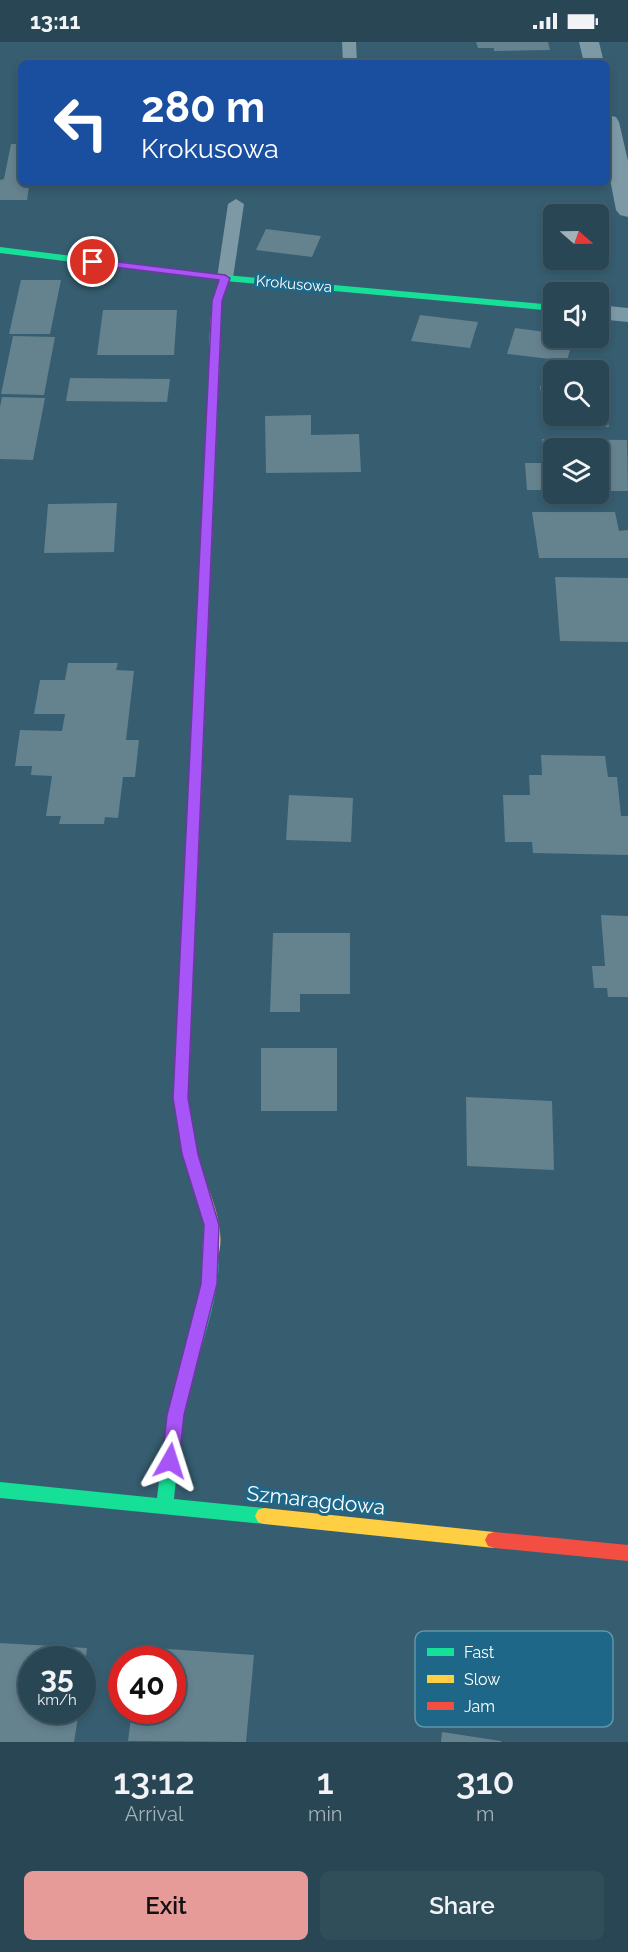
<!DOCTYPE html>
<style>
body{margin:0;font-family:Raleway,sans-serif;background:#304d5a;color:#f1f3f6;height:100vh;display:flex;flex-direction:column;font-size:22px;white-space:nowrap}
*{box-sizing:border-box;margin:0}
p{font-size:20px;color:#a5b1b8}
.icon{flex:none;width:33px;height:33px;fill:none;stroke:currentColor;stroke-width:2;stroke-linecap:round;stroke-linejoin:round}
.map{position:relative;height:1700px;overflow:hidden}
.details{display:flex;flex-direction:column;background:#284654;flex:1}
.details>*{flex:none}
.top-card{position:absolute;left:18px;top:18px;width:592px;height:126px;border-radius:9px;box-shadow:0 3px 9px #0003,0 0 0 2px #445e6b;background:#1a4fa0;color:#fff;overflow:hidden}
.needle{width:39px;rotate:110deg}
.controls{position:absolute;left:543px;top:162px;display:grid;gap:12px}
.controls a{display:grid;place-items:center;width:66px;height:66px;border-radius:9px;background:#284654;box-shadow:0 3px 9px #0003,0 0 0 2px #445e6b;font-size:30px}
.speed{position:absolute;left:18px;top:1604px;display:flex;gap:12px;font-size:30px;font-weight:700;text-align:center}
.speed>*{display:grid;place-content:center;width:78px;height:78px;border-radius:50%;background:#284654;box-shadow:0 3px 9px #0003,0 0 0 2px #445e6b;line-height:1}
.speed small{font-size:15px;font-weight:400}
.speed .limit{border:9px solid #d22;background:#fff;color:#111}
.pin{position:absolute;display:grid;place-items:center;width:51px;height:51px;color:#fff;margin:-26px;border:3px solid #fff;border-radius:50%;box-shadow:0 2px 6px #0007}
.me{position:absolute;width:66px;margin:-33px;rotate:6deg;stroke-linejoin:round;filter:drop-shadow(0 0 4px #0008)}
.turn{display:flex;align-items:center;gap:21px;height:126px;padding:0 24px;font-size:27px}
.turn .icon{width:78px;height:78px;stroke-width:2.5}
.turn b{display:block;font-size:42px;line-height:51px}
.eta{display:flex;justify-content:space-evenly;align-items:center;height:102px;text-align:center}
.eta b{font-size:36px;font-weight:600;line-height:42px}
.cta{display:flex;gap:12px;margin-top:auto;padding:12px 24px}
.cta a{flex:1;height:69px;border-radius:9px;background:#e69b98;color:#111;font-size:24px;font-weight:600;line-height:69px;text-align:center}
.cta a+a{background:#304d5a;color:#f1f3f6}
.status{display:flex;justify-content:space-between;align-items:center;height:42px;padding:0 30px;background:#284654;direction:ltr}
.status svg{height:16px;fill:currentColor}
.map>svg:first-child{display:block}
</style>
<div class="status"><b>13:11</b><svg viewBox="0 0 49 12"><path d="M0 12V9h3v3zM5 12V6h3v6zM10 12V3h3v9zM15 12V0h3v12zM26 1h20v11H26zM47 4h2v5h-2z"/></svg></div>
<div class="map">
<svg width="628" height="1700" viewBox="0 0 628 1700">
<rect width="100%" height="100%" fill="#365e70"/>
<!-- building -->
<path fill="#65828f" d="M476,0H548L550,8L494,9V6H478Z
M11,102H21V141H37L29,145L27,158H0V138L4,137Z
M266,187L321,194L312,215L256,208Z
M21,238H61L50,292H9Z
M103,268H177L174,313H97Z
M420,273L478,280L470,306L411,299Z
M515,286L554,291V296H573L567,319L507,312Z
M13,294L55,295L44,353L1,352Z
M70,336L170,337L167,360L66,359Z
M540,344H554V372H544Z
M598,344H603L609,385H555L554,374H598Z
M2,355L45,356L33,418L0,417V365Z
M311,373V393L359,392L361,430L266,431L265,374Z
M542,397L627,398L628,449H598V406H554V448H527L525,421H544Z
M117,461L114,510L44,511L48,462Z
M532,470H615L619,489L628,488V516H539Z
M555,535L628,536V600L560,599Z
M68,621H118L116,628L134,629L126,698H139L135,735H123L118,776L105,775L104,782H59L61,774H46L52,734L31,733L32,724H15L20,688L62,689L65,672H34L40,638H65Z
M541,713L605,714L608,735H617L621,774H628V813L533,811L532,800H505L503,753H530L529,733H542Z
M289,753L353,756L351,800L286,798Z
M601,873L628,874V955H608L607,946H594L592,924H605Z
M273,891H350V952H300V970H270Z
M261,1006H337V1069H261Z
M466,1055L552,1059L554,1128L467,1124Z
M0,1601L87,1606L84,1632L82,1617H32V1668H79L74,1700H0Z
M140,1605L254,1613L246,1700L128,1699L132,1668H172V1617H139Z
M442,1690L501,1699V1700H441Z"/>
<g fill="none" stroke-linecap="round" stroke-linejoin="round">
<!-- lane -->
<path fill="#7d99a5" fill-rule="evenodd" d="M342,0H356L357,21H343Z
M236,157L244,162L233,236L225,241L217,236L228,162Z"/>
<!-- street -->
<path fill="#7d99a5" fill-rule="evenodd" d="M579,0H599L604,21H584Z
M608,73L616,75L619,80L628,119V175L620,173L616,168L608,127Z
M598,263L628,266V280L598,277Z"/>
<!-- fast -->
<path fill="#16e098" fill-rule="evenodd" d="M0,205L225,233L554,263V269L225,239L0,211Z
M214,333L219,336L203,709L197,713L191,709L209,336Z
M210,1207L216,1209C229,1236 188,1340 183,1375C179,1402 177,1430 174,1457L264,1466L270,1468L273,1474L270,1480L264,1482L0,1456V1440L157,1456L167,1373L201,1242L202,1214L204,1209Z"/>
<!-- slow -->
<path fill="#ffcf43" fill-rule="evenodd" d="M225,233L230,236L222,259L219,336L214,339L209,336C210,316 207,241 225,233Z
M197,705L203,709L188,1056C191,1074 193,1093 197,1111C204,1142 231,1187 216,1219L210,1221L204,1219L202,1214L204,1183L182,1112L174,1056L191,709Z
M264,1466L494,1490L500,1492L503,1498L500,1504L494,1506L264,1482L258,1480L255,1474L258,1468Z"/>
<!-- jam -->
<path fill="#f24e42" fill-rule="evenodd" d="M494,1490L628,1503V1519L494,1506L488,1504L485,1498L488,1492Z"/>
</g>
<!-- route -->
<path fill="#a855f7" stroke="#6d37a1" stroke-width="1.5" d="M93,217L225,233L230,236L222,259L188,1056L198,1112L219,1183L217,1242L184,1373L179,1419L176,1424L170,1426L164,1424L162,1419L167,1373L201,1242L204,1183L182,1112L173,1056L212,259L219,238L90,222V218Z"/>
<g text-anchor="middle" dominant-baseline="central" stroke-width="6" stroke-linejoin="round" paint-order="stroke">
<!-- far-street labels -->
<g font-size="15" fill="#fff" stroke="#1e6788">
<text transform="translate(294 242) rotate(5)">Krokusowa</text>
</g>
<!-- near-street labels -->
<g font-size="21" fill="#fff" stroke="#1e6788">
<text transform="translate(316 1458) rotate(6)">Szmaragdowa</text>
</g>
</g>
<!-- legend -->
<rect x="415" y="1589" width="198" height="96" rx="9" fill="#1e6788" stroke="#6295ac" stroke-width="1.5"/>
<rect x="427" y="1606" width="27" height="8" fill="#16e098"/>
<rect x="427" y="1633" width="27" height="8" fill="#ffcf43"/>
<rect x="427" y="1660" width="27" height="8" fill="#f24e42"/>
<g font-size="16" fill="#fff">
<text x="464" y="1616">Fast</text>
<text x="464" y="1643">Slow</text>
<text x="464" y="1670">Jam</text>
</g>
</svg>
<div class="controls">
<a><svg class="needle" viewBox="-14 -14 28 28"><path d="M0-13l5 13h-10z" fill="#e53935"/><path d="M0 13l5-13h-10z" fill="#a5b1b8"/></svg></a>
<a><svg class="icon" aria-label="sound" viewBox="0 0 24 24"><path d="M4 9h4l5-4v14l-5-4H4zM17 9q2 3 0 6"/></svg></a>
<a><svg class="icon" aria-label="search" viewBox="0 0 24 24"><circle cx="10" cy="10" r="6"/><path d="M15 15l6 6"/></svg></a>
<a><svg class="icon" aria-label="layers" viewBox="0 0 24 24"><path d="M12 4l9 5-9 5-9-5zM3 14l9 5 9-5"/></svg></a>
</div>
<div class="speed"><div>35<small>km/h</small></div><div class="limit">40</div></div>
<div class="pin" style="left:93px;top:220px;background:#d93025"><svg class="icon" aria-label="arrive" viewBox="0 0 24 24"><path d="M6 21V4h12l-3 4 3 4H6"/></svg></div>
<svg class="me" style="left:170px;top:1419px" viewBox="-20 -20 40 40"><path d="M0-17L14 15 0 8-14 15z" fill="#a855f7" stroke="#fff" stroke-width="4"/></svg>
<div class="top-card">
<div class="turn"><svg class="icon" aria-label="left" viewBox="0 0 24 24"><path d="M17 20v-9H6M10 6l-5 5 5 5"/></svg><div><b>280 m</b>Krokusowa</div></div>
</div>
</div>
<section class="details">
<div class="eta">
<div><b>13:12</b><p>Arrival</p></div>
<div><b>1</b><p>min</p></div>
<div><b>310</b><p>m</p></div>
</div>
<div class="cta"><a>Exit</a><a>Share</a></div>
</section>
